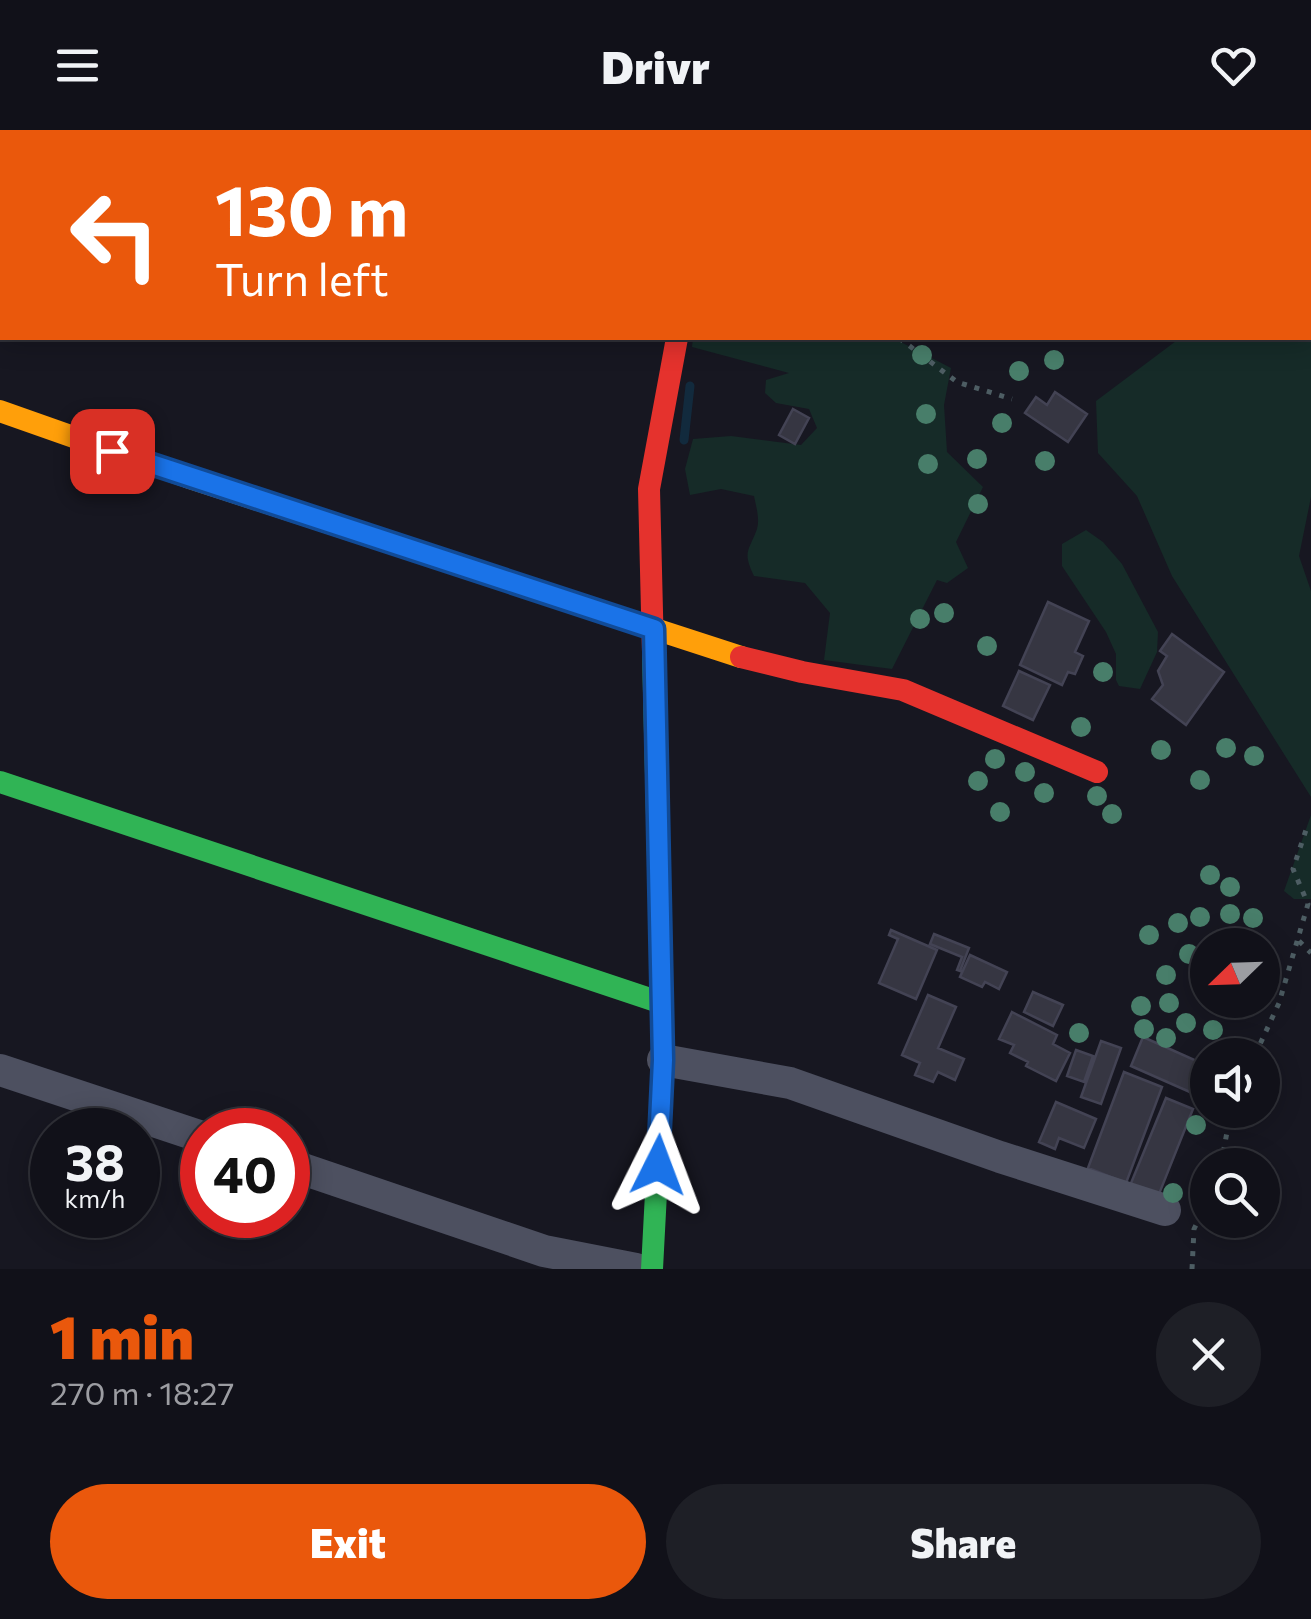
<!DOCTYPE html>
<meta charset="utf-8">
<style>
body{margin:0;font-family:Commissioner,sans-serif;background:#1e1f26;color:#f1f3f6;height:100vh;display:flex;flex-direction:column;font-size:38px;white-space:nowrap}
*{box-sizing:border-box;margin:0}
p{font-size:32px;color:#9c9da2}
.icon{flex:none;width:55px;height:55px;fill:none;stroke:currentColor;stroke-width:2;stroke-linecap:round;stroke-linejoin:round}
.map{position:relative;height:1139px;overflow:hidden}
.sheet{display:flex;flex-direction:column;background:#111119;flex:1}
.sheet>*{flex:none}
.top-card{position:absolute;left:0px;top:0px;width:1312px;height:210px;box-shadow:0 5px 25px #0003,0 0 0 2px #303138;background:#ea580c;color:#fff;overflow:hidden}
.needle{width:65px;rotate:247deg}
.controls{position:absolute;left:1190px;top:798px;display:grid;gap:20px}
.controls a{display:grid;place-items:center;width:90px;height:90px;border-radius:50%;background:#111119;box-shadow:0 5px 25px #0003,0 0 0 2px #303138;font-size:50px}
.speed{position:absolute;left:30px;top:978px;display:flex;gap:20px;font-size:50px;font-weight:700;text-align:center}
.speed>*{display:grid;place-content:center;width:130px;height:130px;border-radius:50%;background:#111119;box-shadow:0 5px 25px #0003,0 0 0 2px #303138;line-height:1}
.speed small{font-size:25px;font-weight:400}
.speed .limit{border:15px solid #d22;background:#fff;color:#111}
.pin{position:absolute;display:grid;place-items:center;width:85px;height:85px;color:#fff;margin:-42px;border-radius:20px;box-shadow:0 5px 15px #0006}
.me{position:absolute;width:110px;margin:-55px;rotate:3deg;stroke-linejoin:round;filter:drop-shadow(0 0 8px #0008)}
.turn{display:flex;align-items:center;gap:35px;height:210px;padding:0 50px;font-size:45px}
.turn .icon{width:130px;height:130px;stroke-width:2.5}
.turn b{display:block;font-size:70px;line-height:85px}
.round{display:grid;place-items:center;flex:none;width:105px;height:105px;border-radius:52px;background:#1e1f26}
.summary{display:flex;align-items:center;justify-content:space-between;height:170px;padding:0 50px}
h1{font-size:60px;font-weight:800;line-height:75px;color:#ea580c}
.button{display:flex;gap:20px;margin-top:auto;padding:20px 50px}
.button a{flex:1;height:115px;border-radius:60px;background:#ea580c;color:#fff;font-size:40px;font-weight:800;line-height:115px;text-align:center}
.button a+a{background:#1e1f26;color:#f1f3f6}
header{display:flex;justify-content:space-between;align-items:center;height:130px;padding:0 50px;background:#111119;font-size:45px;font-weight:800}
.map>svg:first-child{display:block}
</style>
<header><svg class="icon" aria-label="menu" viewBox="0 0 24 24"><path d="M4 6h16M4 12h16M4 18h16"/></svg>Drivr<svg class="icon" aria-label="heart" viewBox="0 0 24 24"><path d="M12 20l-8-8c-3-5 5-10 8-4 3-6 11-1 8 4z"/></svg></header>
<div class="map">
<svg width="1311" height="1139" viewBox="0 0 1311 1139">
<rect width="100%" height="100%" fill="#171721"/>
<!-- green -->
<path fill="#162b28" d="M1311,108V367L1299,426L1311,461V667L1172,446L1137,366L1098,323L1096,271L1180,208H1310Z
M693,208H893L951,238L944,275L947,322L983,357L956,412L968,438L947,453L937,450L892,539L824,530L830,483L805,453L754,446C742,421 749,421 757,399C760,389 756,376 754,366L721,359L690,365L685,339L693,309L731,306L801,315L817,298L809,279L776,273L765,263L766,250L789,243L692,217Z
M1086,400L1103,412L1122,434L1158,502L1157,522L1140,559L1119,556L1116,550V524L1106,502L1062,436V414Z
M1311,685V769H1294L1284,761Z"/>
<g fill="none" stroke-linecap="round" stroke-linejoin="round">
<!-- stream -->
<path stroke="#122a3d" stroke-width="9" d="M684,310L690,256"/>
</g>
<!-- building -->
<path fill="#363642" stroke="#434354" stroke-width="2.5" d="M1055,262L1087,284L1068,312L1025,283L1036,267L1047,275Z
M793,279L809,288L795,314L779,305Z
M1048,472L1089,491L1075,522L1083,526L1075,544L1068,542L1062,555L1020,535Z
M1172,504L1224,542L1186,595L1152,569L1163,555L1158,541L1167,526L1160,521Z
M1019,541L1050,555L1033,590L1003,576Z
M891,800L937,820L916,869L879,853L898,809L889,805Z
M934,804L969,818L960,841L957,840L962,827L930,814Z
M970,825L1007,842L999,859L985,852L982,857L960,847Z
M1033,862L1063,875L1053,896L1024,882Z
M928,865L956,877L938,918L964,929L955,950L938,942L933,952L915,945L920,933L902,925Z
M1012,882L1057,905L1053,914L1070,923L1056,951L1026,936L1028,932L1010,923L1014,915L999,909Z
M1143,907L1208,936V970L1131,936Z
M1101,911L1121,918L1101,974L1081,967Z
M1076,920L1093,926L1084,952L1067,946Z
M1124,942L1162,957L1126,1053L1088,1038Z
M1166,968L1193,979L1157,1069L1129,1058Z
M1056,972L1096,989L1084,1018L1059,1008L1055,1019L1039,1012Z"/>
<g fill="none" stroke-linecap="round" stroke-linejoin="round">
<!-- path -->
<path stroke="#4d5d63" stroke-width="5" stroke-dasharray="5 8" stroke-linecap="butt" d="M899,208L957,252L1012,269
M1299,811L1311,823
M1255,925L1279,873L1308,774L1293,739L1306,700L1311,695
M1221,1035L1231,980
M1192,1139L1194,1099L1208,1071"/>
<!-- lane -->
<path stroke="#4d5060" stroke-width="15" d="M1119,2L1121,0"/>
<!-- street -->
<path stroke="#4d5060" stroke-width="32" d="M1306,0L1308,2
M663,930L790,953L1000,1027L1165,1080
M0,940L202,1007
M288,1034L544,1121L636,1139"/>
<!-- fast -->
<path stroke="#30b455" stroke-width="22" d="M0,652L662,873
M652,1139L663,930L653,522"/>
<!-- slow -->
<path stroke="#ff9f0a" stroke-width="22" d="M715,0V2
M0,281L187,347L741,527"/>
<!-- jam -->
<path stroke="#e5322d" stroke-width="22" d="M653,522L649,359L677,208
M741,527L802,542L903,560L1097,642"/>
</g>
<!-- trees -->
<g fill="#487e6a">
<circle cx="922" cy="225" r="10"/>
<circle cx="1054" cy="230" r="10"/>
<circle cx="1019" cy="241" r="10"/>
<circle cx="926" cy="284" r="10"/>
<circle cx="1002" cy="293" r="10"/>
<circle cx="977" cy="329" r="10"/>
<circle cx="1045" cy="331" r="10"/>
<circle cx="928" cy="334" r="10"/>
<circle cx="978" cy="374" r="10"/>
<circle cx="944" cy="483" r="10"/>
<circle cx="920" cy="489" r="10"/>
<circle cx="987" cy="516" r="10"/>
<circle cx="1103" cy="542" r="10"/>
<circle cx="1081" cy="597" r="10"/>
<circle cx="1226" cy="618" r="10"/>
<circle cx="1161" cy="620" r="10"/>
<circle cx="1254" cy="626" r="10"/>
<circle cx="995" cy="629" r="10"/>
<circle cx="1025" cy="642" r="10"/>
<circle cx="1200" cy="650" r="10"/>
<circle cx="978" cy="651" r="10"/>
<circle cx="1044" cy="663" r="10"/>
<circle cx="1097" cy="666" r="10"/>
<circle cx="1000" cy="682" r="10"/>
<circle cx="1112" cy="684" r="10"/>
<circle cx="1210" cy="745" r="10"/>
<circle cx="1230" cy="757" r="10"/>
<circle cx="1230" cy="784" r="10"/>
<circle cx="1200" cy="787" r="10"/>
<circle cx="1253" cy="788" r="10"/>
<circle cx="1178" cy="793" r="10"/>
<circle cx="1149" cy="805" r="10"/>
<circle cx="1189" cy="824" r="10"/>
<circle cx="1166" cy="845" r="10"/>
<circle cx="1169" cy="873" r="10"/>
<circle cx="1141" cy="876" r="10"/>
<circle cx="1186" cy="893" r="10"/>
<circle cx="1144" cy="899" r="10"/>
<circle cx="1213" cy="900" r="10"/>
<circle cx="1079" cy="903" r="10"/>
<circle cx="1166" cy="908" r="10"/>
<circle cx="1196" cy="995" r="10"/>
<circle cx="1173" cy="1063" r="10"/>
</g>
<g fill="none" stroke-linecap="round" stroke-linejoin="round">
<defs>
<path id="route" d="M112,321L654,499L663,930L658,1035"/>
</defs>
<!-- route casing -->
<use href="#route" stroke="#114b97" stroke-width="25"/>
<!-- route -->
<use href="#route" stroke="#1a73e8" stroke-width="18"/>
</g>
</svg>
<div class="controls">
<a><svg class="needle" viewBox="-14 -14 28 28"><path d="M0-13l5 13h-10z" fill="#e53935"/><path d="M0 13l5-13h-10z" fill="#9c9da2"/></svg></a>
<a><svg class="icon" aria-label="sound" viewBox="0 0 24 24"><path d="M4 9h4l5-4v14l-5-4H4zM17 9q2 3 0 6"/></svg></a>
<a><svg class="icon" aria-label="search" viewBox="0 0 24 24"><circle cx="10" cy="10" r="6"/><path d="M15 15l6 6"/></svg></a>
</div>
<div class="speed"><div>38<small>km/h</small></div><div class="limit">40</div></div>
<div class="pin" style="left:112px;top:321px;background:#d93025"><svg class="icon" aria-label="arrive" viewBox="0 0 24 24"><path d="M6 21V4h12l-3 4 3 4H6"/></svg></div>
<svg class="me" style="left:658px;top:1035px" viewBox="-20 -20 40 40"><path d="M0-17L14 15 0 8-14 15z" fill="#1a73e8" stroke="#fff" stroke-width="4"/></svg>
<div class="top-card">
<div class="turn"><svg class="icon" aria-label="left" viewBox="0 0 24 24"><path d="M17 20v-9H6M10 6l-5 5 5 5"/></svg><div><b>130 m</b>Turn left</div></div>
</div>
</div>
<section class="sheet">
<div class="summary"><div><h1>1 min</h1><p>270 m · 18:27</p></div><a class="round"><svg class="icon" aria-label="close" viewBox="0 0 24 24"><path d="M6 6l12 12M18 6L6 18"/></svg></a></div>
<div class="button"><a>Exit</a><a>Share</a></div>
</section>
